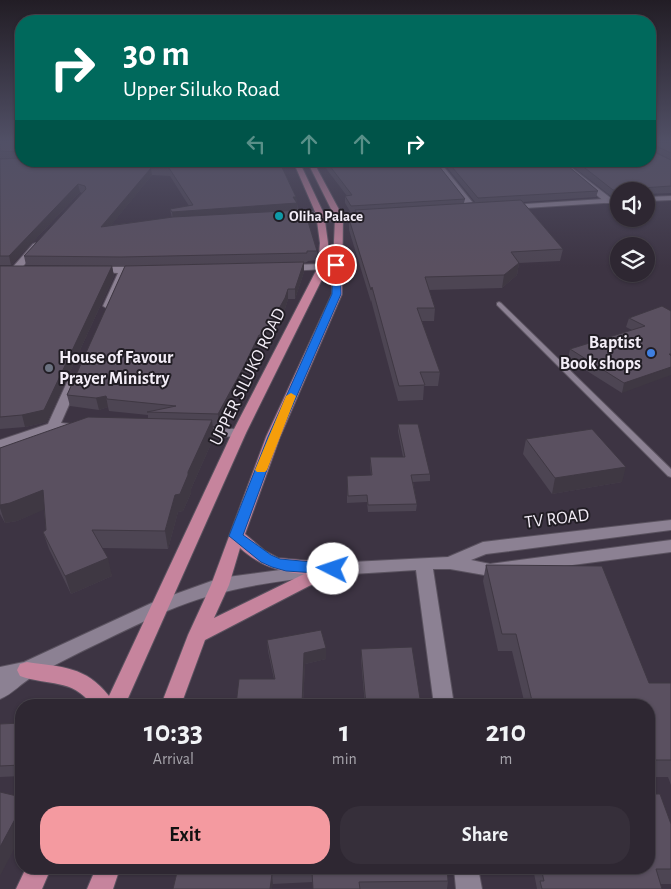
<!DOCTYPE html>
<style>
body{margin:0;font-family:"Alegreya Sans",sans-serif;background:#362f3a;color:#f1f3f6;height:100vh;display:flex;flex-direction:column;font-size:19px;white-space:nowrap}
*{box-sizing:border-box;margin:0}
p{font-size:16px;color:#a7a5ac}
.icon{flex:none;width:28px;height:28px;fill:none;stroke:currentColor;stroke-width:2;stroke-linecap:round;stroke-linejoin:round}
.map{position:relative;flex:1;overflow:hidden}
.details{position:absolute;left:15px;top:699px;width:640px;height:175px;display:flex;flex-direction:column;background:#2e2732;border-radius:20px;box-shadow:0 1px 4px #0004,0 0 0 1px #49444d}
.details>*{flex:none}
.top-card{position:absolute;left:15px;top:15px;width:641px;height:152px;border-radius:20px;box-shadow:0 1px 4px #0004,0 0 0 1px #49444d;background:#00695c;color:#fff;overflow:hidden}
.buttons{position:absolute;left:610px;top:182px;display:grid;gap:10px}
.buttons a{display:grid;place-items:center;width:45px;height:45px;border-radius:50%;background:#2e2732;box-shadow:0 1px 4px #0004,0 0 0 1px #49444d;font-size:25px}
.pin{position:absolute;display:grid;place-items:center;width:42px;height:42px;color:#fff;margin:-21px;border:2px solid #fff;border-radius:50%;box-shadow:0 1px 5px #0007}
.me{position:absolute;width:55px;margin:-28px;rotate:274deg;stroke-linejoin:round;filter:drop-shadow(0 0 4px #0008)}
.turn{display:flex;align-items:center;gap:18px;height:105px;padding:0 25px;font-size:22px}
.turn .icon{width:65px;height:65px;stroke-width:2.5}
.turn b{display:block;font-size:35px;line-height:42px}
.lanes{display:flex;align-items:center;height:48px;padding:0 25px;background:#0003;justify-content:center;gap:25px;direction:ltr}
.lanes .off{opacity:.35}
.eta{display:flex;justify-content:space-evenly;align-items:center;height:85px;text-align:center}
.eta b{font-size:30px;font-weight:700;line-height:35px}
.button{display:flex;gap:10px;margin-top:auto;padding:10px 25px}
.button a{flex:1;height:58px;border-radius:20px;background:#f49aa0;color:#111;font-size:20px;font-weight:700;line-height:58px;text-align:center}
.button a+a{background:#362f3a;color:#f1f3f6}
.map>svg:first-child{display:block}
</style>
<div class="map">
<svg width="671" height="889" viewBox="0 0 671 889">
<rect width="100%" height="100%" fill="#3d3443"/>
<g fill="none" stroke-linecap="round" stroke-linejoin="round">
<defs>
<path id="service" d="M320,212L322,213V215L295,217L292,215L295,213Z
M499,302L501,303L671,469V477L668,476L497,305V303Z"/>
<path id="minor" d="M432,161H439L477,208V212H471Z
M556,161H563L612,199V203H606Z
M36,243L39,244V248L18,272H12V268L33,244Z
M323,264L326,265V269L287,271L282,268L287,265Z
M94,267H140L145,270L140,273H127L113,306L108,309L103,306L118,273L91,272L89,270Z
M74,376L80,380L61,423L81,425L83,428L81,431H54L0,448V440L48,424L68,380Z
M195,428L239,429L246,433L239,437L190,435L188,432L190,429Z"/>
<path id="tertiary" d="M671,196V200L646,201V197Z
M619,198V202L510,209L506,207L510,205Z
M373,214H376V218L322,221L318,219L322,217Z
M671,520V530L486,554L471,560L490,564L671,540V552L490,576L450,569H433L454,705H434L416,570C335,575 243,578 167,611C123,631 77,653 34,676C22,682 13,694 0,699V667L24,662L156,601L220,578L333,563L448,557L483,542Z
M454,868H478L482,889H456Z"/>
<path id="primary" d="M293,161H299L324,214L328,243V267L246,433L125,705H92C72,678 48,686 20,676L17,670L20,664L27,662C61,667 86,666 109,696L232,433L318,267L320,243L316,214Z
M307,161H313L343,217L342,294L280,437L245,534L265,551L278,558L333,563L339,565L341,569L339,573L309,586L205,640L181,705H161L188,635L211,585L266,437L332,294L335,217ZM240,548C259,565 278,572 304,574L214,618L229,585Z
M26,868H51L42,889H16Z
M96,868H120L113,889H87Z"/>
</defs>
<!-- service casing -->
<use href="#service" stroke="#5a525f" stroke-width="2"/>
<!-- minor casing -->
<use href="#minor" stroke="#5a525f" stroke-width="2"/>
<!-- tertiary casing -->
<use href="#tertiary" stroke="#5a525f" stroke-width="2"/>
<!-- primary casing -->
<use href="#primary" stroke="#5a525f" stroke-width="2"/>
<!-- service -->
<use href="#service" fill="#8c8193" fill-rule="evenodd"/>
<!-- minor -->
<use href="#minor" fill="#8c8193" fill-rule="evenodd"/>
<!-- tertiary -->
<use href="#tertiary" fill="#8c8193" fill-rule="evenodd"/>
<!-- primary -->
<use href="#primary" fill="#c6849d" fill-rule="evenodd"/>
</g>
<!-- wall -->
<path fill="#4d4553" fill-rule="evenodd" d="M0,142H21V161H279L296,197L298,210L317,251V260L308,261L307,262L304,263V272L295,299H288L285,309L264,346H259L244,381L219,426H212L214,437L191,489V493L183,511L178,512L168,549L102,548L112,576L71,594L49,549L43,532L46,530L44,509L17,521L5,523L0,514V448L148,419V415L109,411L108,407L99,410L70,406L67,395L125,266L26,265L24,256L82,193L80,192L11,265H0V159L14,158H0ZM152,175L170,176L189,206L170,209L172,218L111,225Z
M650,142L671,143V160L651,149Z
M671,160V193L646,194V191H619V196L612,197L566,161Z
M324,161H435L465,199L464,203L475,202L442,161H562L598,191L596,197L523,202L563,249L560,261L519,263L517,275L502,288L429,290L435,308L434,321H421L440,372L438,386H424L423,400L398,401L371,300V302L349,230V219L355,218V213H351L345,203V196H347L325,167Z
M0,266H112L114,276L47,422L25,427L0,429Z
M662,306L622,393L568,359L570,349L632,330L626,327L629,318Z
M398,424L430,474V481L413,482L417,504L416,511L368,512L367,502L347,503V482L371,475L370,464V457H403L398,431Z
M526,439L622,482L552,494L523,454Z
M486,565L649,683H671V785L668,777H649V705H525L512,651H498L483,581Z
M267,640L326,648V659L305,664L303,705H236L274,679L268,651Z
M361,649L421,705H365L361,660Z
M21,723V776L0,777V724Z
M671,824V884H660L662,889H537L533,868H649Z
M180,868H447L448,881L447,889H313V882L273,884Z"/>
<!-- shaded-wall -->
<path fill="#3f3843" d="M151,168L152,175L103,235L101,227Z
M78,184L80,192L11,265L9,256Z
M296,197L298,212L173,220L172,212Z
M304,262V272L295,299V289Z
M519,263L517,275L502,288L504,275Z
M112,266L114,276L47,422L25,427L22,415Z
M288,289V299L285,309L264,346V335Z
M259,335V346L244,381L219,426L218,414Z
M671,367V375L622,393L624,383Z
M106,396L108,407L99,410L96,398Z
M212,420L214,437L191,489V493L183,511L178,512L168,549L165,531L175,495L188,472Z
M626,467L622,482L552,494L555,478Z
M43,490L48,508L17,521L5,523L0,508V505Z
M108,558L112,576L71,594L65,576Z
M326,648V659L305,664L303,705H302L304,653Z
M21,808V836L0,876V847Z
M272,874L273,884L272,889H270Z"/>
<!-- building -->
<path fill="#5a5060" stroke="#3f3843" d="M0,142H21V152L0,151Z
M650,142L671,143V153L652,144H650Z
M650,150L671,160V186L613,190L576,161H650Z
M21,158V161H279L296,197H293L297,203L172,212L170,209L193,205L169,168H151L101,227L173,217L302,210L306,215L317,251H307V253L121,257L24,256L86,189L85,186L78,184L9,256H0V159Z
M326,161H435L465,199L351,206L345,196L352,195Z
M447,161H562L598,191L478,198Z
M521,200L563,249L511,252L519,263L504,275L425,277L435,308H417L440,372H420L425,385L399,386L372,287L371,290L349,219L359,218L355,210Z
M304,262L295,289H288L285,298L264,335H259L242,370L218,414L147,412L176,406L107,399L106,396L96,398L67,395L125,266Z
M0,266H112L44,410L22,415L0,417Z
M662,306L671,311V354H669L671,356V367L624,383L570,349L645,326L629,318Z
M88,417L212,420L188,472V475L180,494L175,495L165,531L92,530L108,558L65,576L43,532L46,530L43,490L10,503L0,505V448Z
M398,424H418L430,474L411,475L417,504L368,505L367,495L348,496L347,476L372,475L370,457H405Z
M592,429L626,467L555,478L526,439Z
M486,565L602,566L649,683H671V760H649V705H533L516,634H502Z
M321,630L326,648L304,653L302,705H236L239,679H275L267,640Z
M412,647L421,705H366L361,649Z
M21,723V765L0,766V724Z
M0,792L21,797V808L0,847Z
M649,794H660L671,824V869H656L662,889H542L540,881H544L541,868H649Z
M178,868H447L448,881L359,882L360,889H313L312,872L272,874L270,889H173Z"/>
<!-- sky -->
<linearGradient id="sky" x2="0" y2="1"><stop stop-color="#221d25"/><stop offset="0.53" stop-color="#515066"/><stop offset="1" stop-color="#515066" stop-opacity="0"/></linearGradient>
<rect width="671" height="267" fill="url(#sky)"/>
<!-- route -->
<path fill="#1a73e8" stroke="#114b97" d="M336,262L340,265L341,294L279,437L243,535L271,555L280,559L333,564L338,565L340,569L338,573L333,574L286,571L272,567L261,562L229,536L268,437L332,294L333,265Z"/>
<!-- slow -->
<path fill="#f59e0b" d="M291,393L296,396L267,470L265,472H257L255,470L286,396Z"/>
<!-- markers -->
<circle fill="#0f9aa8" stroke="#211d24" stroke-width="2" cx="279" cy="216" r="5"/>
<circle fill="#3f7fe0" stroke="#211d24" stroke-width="2" cx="651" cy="353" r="5"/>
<circle fill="#6b7280" stroke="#211d24" stroke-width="2" cx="49" cy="368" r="5"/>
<g text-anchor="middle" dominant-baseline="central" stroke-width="4" stroke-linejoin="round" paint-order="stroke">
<!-- far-poi labels -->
<g font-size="15" font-weight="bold" fill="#f3edf7" stroke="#211d24" text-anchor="start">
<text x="289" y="216">Oliha Palace</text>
</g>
<!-- poi labels -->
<g font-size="18" font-weight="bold" fill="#f3edf7" stroke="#211d24" text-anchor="end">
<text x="641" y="343">Baptist<tspan x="641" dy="21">Book shops</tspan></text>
<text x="59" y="358" text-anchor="start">House of Favour<tspan x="59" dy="21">Prayer Ministry</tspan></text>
</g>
<!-- street labels -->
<g font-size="18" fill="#f3edf7" stroke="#211d24">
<text transform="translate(248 377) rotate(-64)">UPPER SILUKO ROAD</text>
<text transform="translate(557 519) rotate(-7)">TV ROAD</text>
</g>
</g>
</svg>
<div class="buttons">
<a><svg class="icon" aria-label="sound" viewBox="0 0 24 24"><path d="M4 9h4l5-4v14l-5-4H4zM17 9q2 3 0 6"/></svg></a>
<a><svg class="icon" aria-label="layers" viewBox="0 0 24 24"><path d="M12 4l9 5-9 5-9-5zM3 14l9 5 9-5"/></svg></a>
</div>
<div class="pin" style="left:336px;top:265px;background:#d93025"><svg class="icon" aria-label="arrive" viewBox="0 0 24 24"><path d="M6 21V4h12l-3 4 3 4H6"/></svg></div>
<svg class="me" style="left:333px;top:569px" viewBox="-20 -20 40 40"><circle r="19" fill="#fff"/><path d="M0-13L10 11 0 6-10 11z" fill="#1a73e8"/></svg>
<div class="top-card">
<div class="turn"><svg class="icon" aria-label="right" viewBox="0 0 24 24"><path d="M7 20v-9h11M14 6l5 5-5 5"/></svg><div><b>30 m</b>Upper Siluko Road</div></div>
<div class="lanes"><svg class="icon off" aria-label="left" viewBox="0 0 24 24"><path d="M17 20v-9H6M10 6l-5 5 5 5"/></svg><svg class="icon off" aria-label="ahead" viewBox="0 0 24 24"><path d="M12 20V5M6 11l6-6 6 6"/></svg><svg class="icon off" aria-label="ahead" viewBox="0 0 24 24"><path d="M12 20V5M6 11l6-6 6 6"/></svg><svg class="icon" aria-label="right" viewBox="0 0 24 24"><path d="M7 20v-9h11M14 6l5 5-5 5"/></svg></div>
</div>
<section class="details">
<div class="eta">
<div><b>10:33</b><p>Arrival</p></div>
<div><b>1</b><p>min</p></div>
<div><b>210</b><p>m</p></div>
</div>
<div class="button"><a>Exit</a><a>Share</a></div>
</section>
</div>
